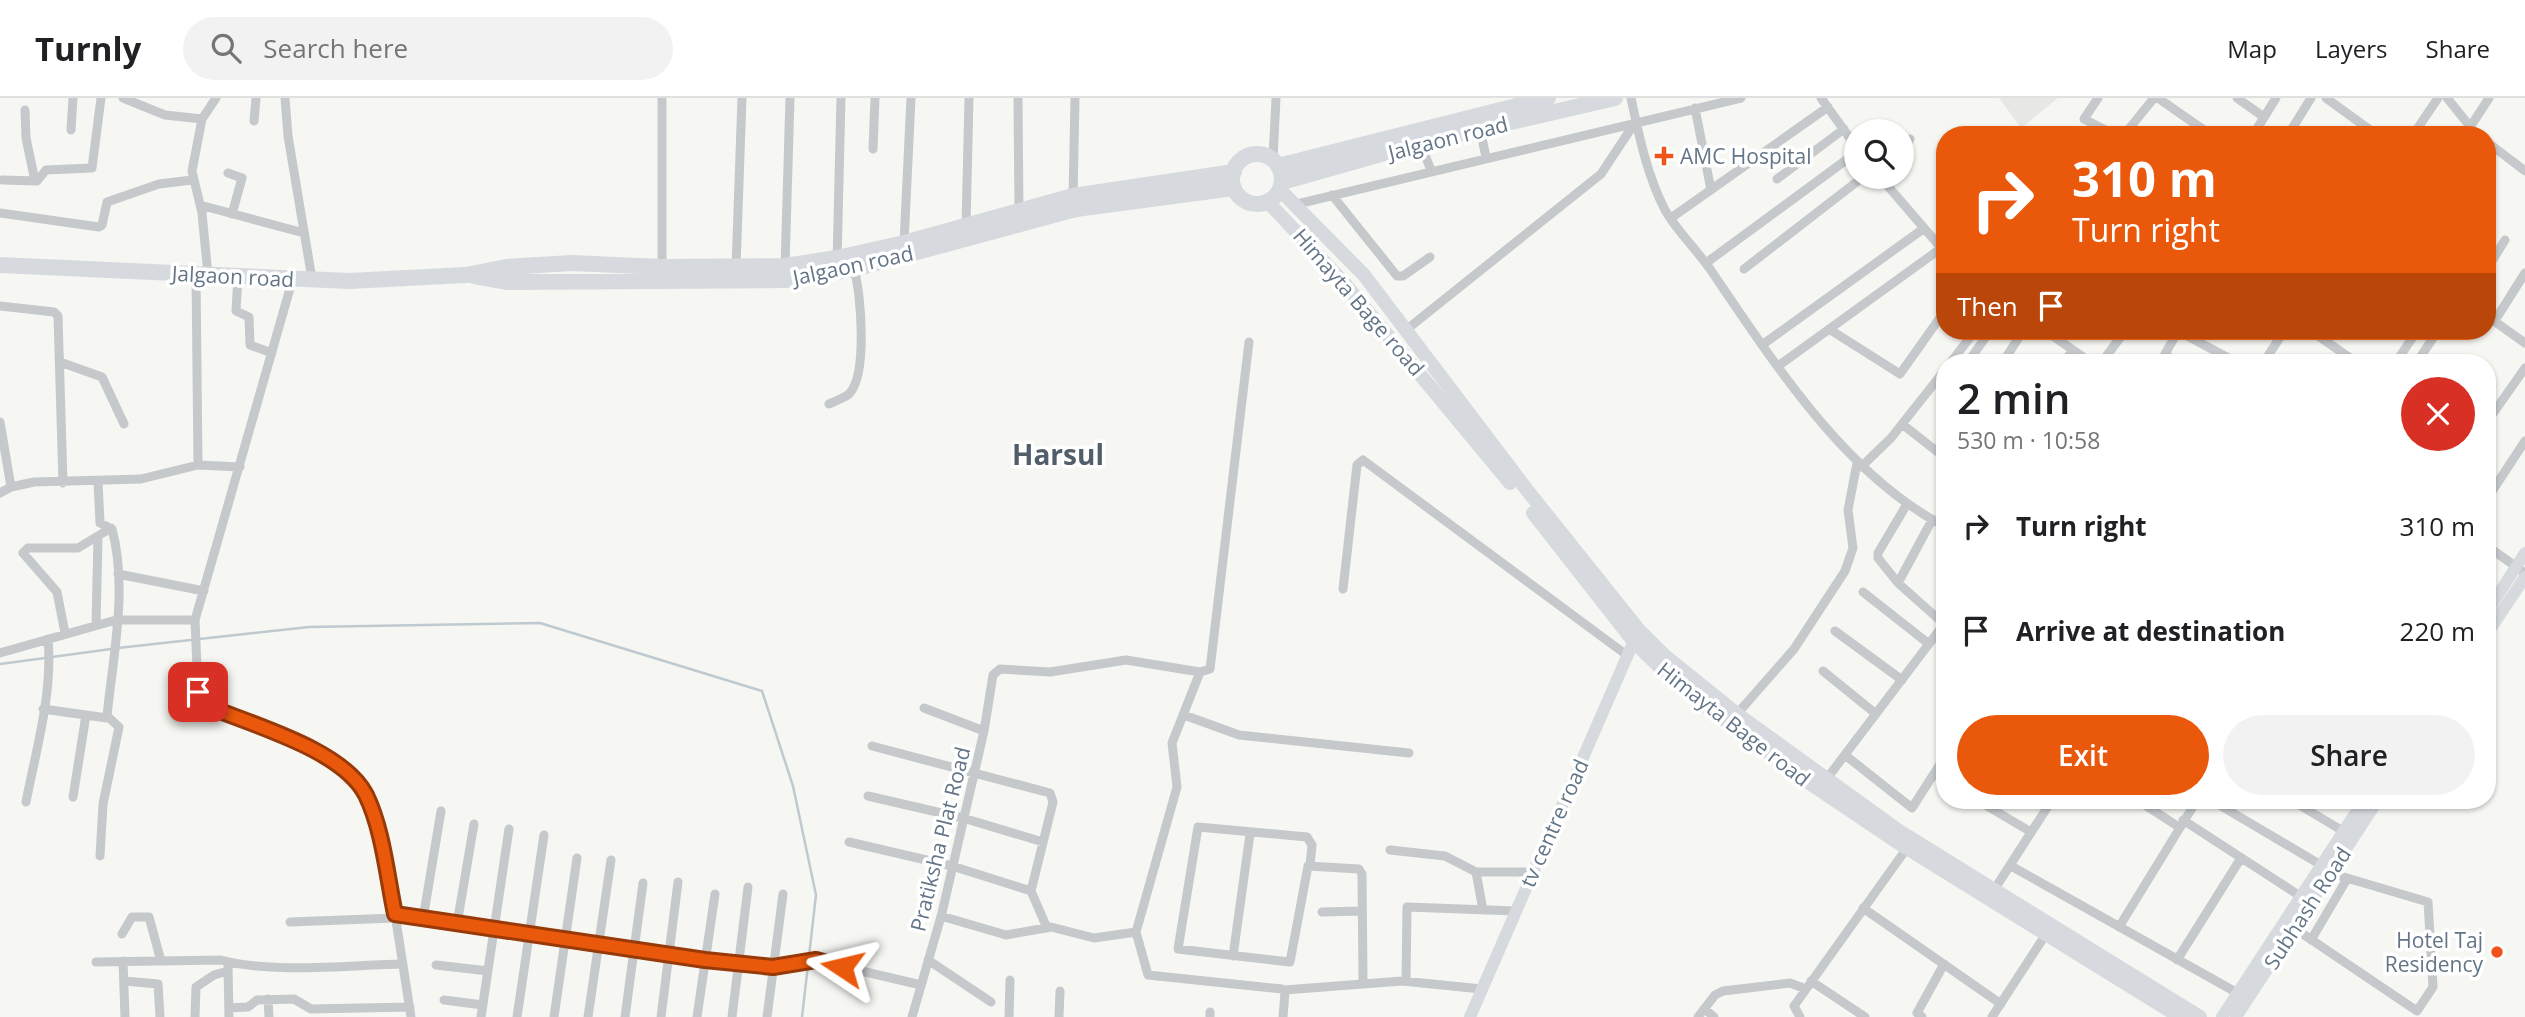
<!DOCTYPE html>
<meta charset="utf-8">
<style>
body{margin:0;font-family:"Open Sans",sans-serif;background:#f2f2f2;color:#202124;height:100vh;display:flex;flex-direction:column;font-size:26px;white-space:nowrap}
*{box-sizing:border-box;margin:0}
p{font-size:23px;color:#757577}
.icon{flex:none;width:38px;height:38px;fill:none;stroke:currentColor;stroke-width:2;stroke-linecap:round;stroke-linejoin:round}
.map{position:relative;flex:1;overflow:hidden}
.sheet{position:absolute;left:1936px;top:256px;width:560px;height:455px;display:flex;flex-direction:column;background:#fff;border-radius:28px;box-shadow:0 2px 5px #0004}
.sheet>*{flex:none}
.guide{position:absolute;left:1936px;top:28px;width:560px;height:214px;border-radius:28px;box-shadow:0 2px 5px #0004;background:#ea580c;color:#fff;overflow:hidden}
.fabs{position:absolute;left:1844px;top:21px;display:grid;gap:14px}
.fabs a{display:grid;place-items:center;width:70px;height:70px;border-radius:50%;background:#fff;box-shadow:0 2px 5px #0004;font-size:35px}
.pin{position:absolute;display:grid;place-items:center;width:60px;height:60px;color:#fff;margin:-30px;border-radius:14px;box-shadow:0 4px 10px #0006}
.me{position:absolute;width:77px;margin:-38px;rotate:280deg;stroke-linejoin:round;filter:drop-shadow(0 0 5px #0008)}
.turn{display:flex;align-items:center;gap:24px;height:147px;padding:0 21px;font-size:32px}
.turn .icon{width:91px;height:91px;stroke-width:2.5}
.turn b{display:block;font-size:49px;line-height:60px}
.then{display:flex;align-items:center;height:66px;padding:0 21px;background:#0003;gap:14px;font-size:26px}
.round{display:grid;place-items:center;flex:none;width:74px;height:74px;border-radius:37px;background:#f2f2f2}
.summary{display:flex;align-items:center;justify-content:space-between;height:119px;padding:0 21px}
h1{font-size:42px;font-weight:600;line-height:52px}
.cta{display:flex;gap:14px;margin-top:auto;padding:14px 21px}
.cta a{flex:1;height:80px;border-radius:42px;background:#ea580c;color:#fff;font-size:28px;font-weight:600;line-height:80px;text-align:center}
.cta a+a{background:#f2f2f2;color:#202124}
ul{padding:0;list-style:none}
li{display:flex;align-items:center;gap:21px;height:105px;padding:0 21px}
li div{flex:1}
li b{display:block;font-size:26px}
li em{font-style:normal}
header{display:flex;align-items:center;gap:42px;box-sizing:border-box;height:98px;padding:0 35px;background:#fff;border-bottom:2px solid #e0e0e0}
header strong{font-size:33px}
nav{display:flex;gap:38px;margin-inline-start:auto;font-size:24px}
.search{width:490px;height:63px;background:#f2f2f2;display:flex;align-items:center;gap:18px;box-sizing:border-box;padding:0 24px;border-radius:38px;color:#757577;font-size:26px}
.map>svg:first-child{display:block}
</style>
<header>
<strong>Turnly</strong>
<div class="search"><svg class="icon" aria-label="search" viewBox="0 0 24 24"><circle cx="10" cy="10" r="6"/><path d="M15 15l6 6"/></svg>Search here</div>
<nav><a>Map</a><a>Layers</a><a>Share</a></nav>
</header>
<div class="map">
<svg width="2525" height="919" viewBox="0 0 2525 919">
<rect width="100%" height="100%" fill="#f6f6f2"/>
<!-- built -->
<path fill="#e7e8e6" d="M1999,0H2058L2021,30Z"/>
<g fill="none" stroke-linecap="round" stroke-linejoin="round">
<!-- stream -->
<path stroke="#becacf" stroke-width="2.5" d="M118,550L309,529L540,525L762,593L793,688L816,797L802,919
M52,559L111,551
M0,566L45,560"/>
<!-- street -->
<path stroke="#c5c9cc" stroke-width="9" d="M123,0L165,17L202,21
M285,0L288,38L312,181
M1018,0L1019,115
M1631,0C1639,38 1647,77 1665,112C1677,133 1696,151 1710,171C1773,263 1844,376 1944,428
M1821,0L1857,50
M2098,0L2084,21L2115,37
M2158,0L2211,37
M2237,0L2264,19
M2326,0L2377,37
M2447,0L2477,37
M1695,10L1711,92
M25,12L26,40L35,83
M254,23L256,0
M1480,31L1486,59
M71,32L73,0
M2124,37L2154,0
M2253,37L2276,0
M2288,37L2311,0
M2413,37L2438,0
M2465,37L2489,0
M2487,44L2525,73
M1420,45L1431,72
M1902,48L1910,41
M873,51L875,0
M1273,61L1276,0
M228,75L242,80L232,116
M1880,79L1943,152
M1777,81L1844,31
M2,82L37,83L46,72L92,70L101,0
M1332,97L1397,178H1403L1430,159
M1073,100L1075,0
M200,107L304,135
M1293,107L1741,0
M0,115L99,129L102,127L107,104L159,86L192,82
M1671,120L1828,9
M966,128L969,0
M904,145L911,0
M837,164L841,0
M1706,165L1857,54
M785,168L790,0
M662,169V0
M736,169L742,0
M1744,171L1863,79
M2487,171L2505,142
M196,176L198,367
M208,177L202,115L192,73L202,21L216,0
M238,178L236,213L249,219L250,247L272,255
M293,180L195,522L198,594L203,604L210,609L331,659L354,678L365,697L375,723L395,816L411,919
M0,208L54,214L58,218L63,385
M2487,218L2525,245
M2494,224L2525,175
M1829,231L1900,276L1944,214
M1406,232L1601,76L1636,23
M2046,233L2090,264
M2111,233L2121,239
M2178,233L2236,264
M2311,233L2356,264
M1762,247L1923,131
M60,264L102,279L124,326
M1951,264L1975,233
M1968,264L1990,233
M2003,264L2023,233
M2064,264L2073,252
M2102,264L2125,233
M2176,264L2165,256L2178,233
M2264,264L2284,233
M2396,264L2417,233
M2417,264L2435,237
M1778,268L1940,151
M829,306C835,303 844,300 849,296C868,277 861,194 854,171
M0,324L11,389
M2487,324L2525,270
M1902,326L1944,359
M1861,369L1891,340L1944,273
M98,384L100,425L112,431C128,490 113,558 107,618L119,629L103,706L100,758
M0,395L11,389L34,384L141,381L198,367L240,369
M2487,401L2525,343
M1907,406L1878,455V460L1898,485L1944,526
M2487,448L2525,475
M118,476L204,493
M1898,485L1932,422
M1343,491L1357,367L1363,362L1628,558
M1863,494L1929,546
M96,527L98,439
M1835,533L1902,582
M65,535L57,494L23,455L28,450H78L111,430
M0,555L116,522H195
M1823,573L1876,616
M43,611L107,620
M1737,616L1794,551L1845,473L1853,450L1848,412L1857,365
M1184,617L1239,637L1409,655
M984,633L993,577L1000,571L1050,574L1126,562L1200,574L1210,571L1249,244
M872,648L1050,695L1053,704L1031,793L1047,830
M1845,657L1912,710L1944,660
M1934,676L1944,682
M1825,683L1944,526
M868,698L963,720L1043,744
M73,699L86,617
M1977,702L2031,734
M2137,702L2179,729
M2211,702L2321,767
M2291,702L2343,733
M26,704C36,652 53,595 48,541
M2183,722L2300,798
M849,744L952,768L1031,793
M1390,752L1445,758L1476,774H1533
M1310,767L1312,747L1307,739L1198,729L1178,851L1290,864L1308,768L1359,771L1362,776L1363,884
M2011,768L2241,897
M1476,774L1483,812
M1994,792L2052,702
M1863,810L2001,906
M1322,814L1362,813
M395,816L705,862L773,869L815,862L921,887
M941,818L1006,837L1051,829L1094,840L1136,834L1177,689L1172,645L1200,574
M423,821L441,713
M290,824L395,820
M457,826L474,726
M2119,829L2197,702
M2294,830L2417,913L2433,889L2428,804L2330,775
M1136,834L1148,877L1282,891L1285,894L1283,919
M122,836L132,819H149L161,863
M2311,842L2347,781
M1233,858L1250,736
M928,862L991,904
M2177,862L2241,760
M123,863L125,919
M96,864L221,862C272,876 349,867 403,866
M436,867L488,873
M228,868L229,919
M124,883L158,886L160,919
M1406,883L1407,809L1516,813
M1811,883L1865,919
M1284,892L1402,883L1482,891
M268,901L269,919
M444,902L483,907
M229,910L248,909L257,902L294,901L311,911L410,909
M1705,911L1714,919
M195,919L196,889L214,877L228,873
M481,919L509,731
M517,919L544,737
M554,919L577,760
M588,919L611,762
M625,919L643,785
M661,919L678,784
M697,919L715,796
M732,919L748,789
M767,919L783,796
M912,919L942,815L984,633L924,610
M1009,919L1010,882
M1059,919L1060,893
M1210,919V914
M1698,919L1715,897L1723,893L1790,885L1806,891
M1800,919L1794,908L1907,750
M1922,919L1917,915L1944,866
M1992,919L2046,836"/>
<!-- secondary -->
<path stroke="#d6dadf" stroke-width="12" d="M2487,514L2525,455
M2487,536L2525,479
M1470,919L1636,538
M2222,919L2364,702
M2236,919L2378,702"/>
<!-- primary -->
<path stroke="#d6dadf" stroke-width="14" d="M1280,92L1364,177L1527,392L1639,532L1665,558L1737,616L1899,733L2200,919
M1268,104L1345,186L1510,385
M1533,415L1634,544L1678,587L1802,680L1894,742L2180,919"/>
<!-- highway -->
<path stroke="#d6dadf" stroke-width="16" d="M1232 81a25 25 0 1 1 50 0a25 25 0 1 1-50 0Z
M1278,68L1548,0
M1282,84L1420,45L1615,0
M0,167L349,183L466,177L506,169L572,165L662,169L785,168L837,160L904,145L1073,98L1234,74
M474,178L508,184L785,182L854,171L1076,111L1234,90"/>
</g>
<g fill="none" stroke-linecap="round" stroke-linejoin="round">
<defs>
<path id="route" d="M198,594L203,604L210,609C255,628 343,652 366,697C383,732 387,778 395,816L705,862L773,869L816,862L842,869"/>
</defs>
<!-- route casing -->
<use href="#route" stroke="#983908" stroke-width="18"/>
<!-- route -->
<use href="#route" stroke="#ea580c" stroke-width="12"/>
</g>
<!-- markers -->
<g fill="#ef541a" stroke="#fff" stroke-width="2.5">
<path d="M1660.5 47.5h7v7h7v7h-7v7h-7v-7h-7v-7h7z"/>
<circle cx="2497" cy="854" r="7"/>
</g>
<g text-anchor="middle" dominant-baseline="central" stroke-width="7" stroke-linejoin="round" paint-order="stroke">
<!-- street labels -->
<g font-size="21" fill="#637586" stroke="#fff">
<text transform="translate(1448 40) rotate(-14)">Jalgaon road</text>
<text transform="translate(853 167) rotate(-12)">Jalgaon road</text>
<text transform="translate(233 178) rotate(3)">Jalgaon road</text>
<text transform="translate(1359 204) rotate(49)">Himayta Bage road</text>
<text transform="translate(1734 626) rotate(38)">Himayta Bage road</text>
<text transform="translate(1554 725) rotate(-66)">tv centre road</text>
<text transform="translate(940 741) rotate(-76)">Pratiksha Plat Road</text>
<text transform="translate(2307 810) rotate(-57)">Subhash Road</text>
</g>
<!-- poi labels -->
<g font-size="21" fill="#637586" stroke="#fff" text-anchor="start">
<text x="1680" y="58">AMC Hospital</text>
<text x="2483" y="842" text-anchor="end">Hotel Taj<tspan x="2483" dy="24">Residency</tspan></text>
</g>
<!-- district labels -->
<g font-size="28" font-weight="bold" fill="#525e6a" stroke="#fff">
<text x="1058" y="356">Harsul</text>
</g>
</g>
</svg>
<div class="fabs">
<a><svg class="icon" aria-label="search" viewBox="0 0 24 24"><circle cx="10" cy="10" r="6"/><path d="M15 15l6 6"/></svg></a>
</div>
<div class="pin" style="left:198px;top:594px;background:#d93025"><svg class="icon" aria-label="arrive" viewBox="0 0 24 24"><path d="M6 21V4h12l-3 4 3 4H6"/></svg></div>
<svg class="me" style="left:842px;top:869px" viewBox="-20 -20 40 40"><path d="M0-17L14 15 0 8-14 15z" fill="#ea580c" stroke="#fff" stroke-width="4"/></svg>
<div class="guide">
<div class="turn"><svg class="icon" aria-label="right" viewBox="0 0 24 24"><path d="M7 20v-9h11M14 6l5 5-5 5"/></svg><div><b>310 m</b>Turn right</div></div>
<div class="then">Then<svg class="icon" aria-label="arrive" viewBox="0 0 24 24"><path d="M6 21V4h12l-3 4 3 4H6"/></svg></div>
</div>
<section class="sheet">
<div class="summary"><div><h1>2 min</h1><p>530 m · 10:58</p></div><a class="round" style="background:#d93025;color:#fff"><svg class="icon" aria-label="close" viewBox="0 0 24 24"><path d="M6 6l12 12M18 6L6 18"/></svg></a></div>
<ul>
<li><svg class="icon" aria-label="right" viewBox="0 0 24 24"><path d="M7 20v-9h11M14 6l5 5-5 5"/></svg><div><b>Turn right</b></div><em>310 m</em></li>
<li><svg class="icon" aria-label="arrive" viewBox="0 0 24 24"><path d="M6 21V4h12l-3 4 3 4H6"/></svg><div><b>Arrive at destination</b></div><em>220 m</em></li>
</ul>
<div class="cta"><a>Exit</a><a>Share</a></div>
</section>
</div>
